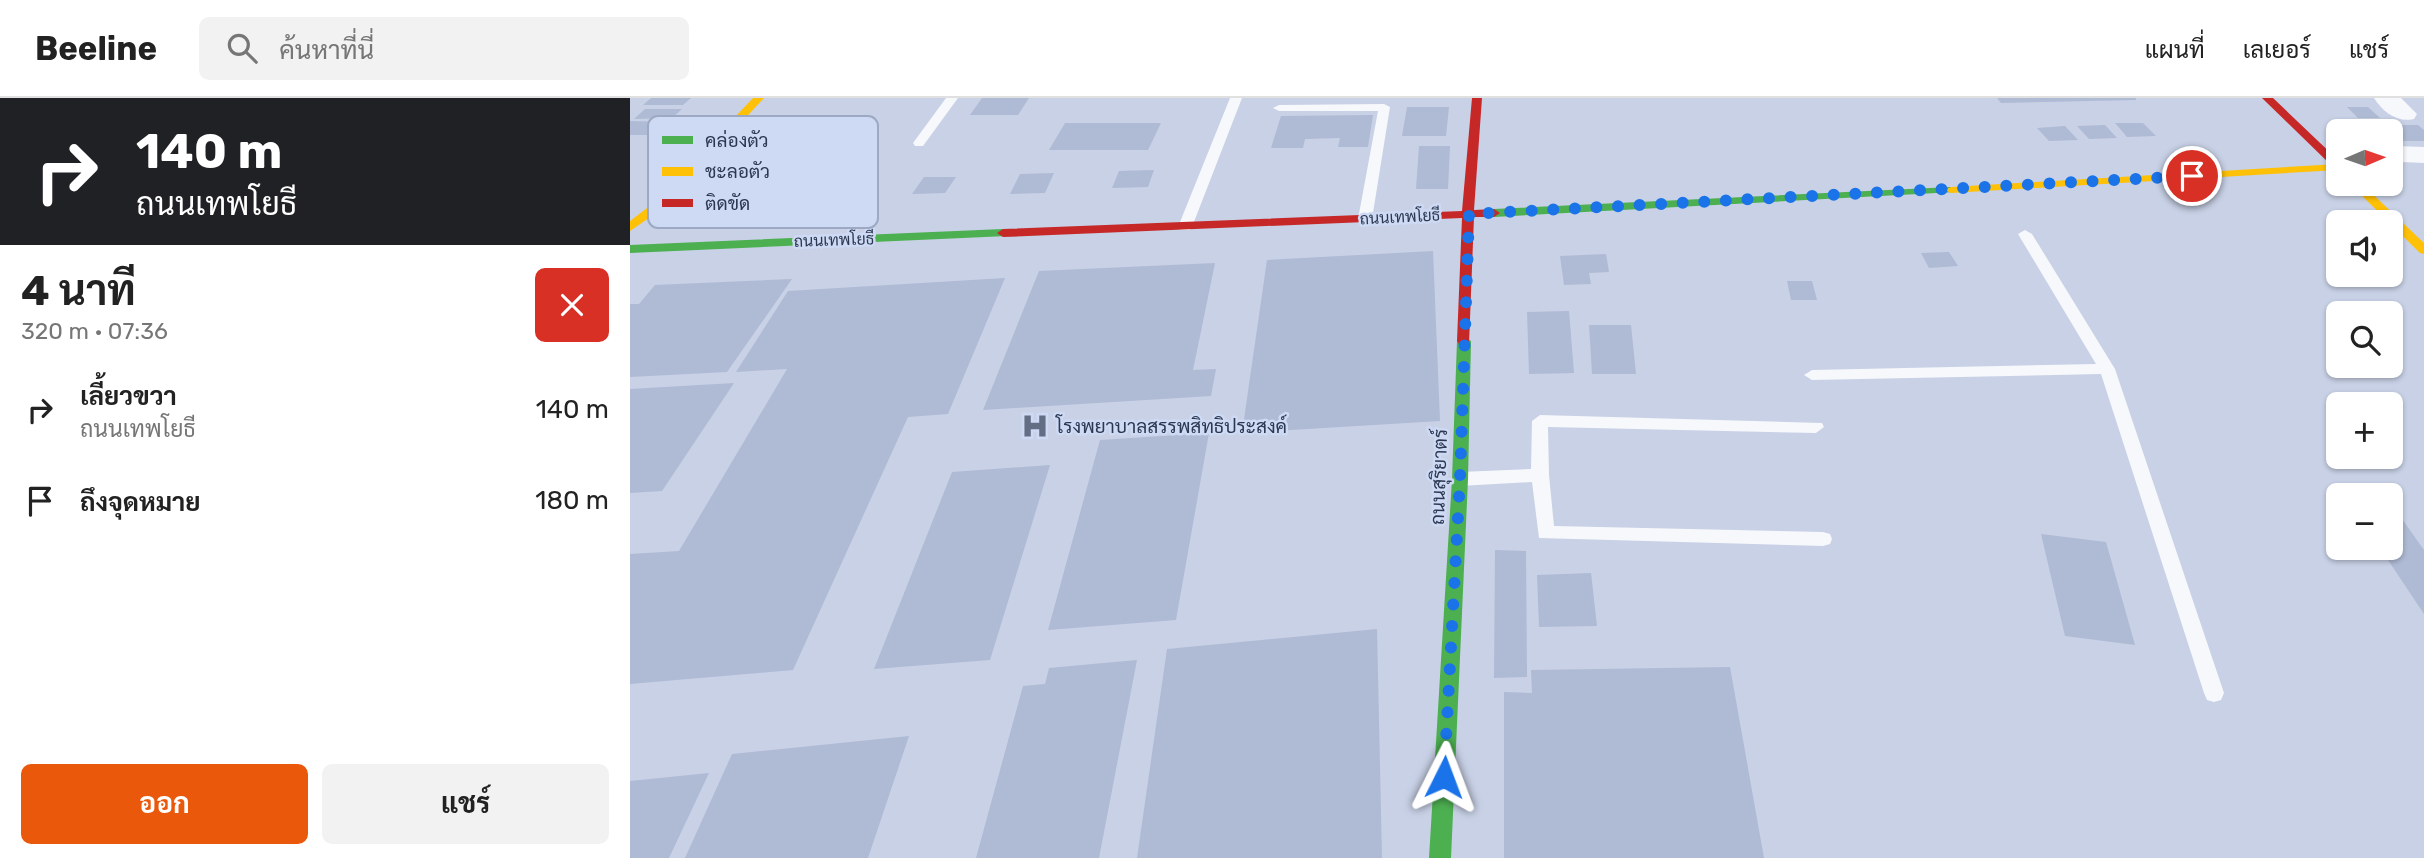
<!DOCTYPE html>
<html lang="th">
<meta charset="utf-8">
<style>
body{margin:0;font-family:Rubik,Sarabun,sans-serif;background:#f2f2f2;color:#222;height:100vh;display:flex;flex-direction:column;font-size:26px;white-space:nowrap}
*{box-sizing:border-box;margin:0}
p{font-size:23px;color:#767676}
.icon{flex:none;width:38px;height:38px;fill:none;stroke:currentColor;stroke-width:2;stroke-linecap:round;stroke-linejoin:round}
.map{position:relative;flex:1;overflow:hidden}
.sheet{display:flex;flex-direction:column;background:#fff;width:630px}
.sheet>*{flex:none}
.hud{background:#202124;color:#fff;overflow:hidden}
.needle{width:46px;rotate:88deg}
.buttons{position:absolute;left:1696px;top:21px;display:grid;gap:14px}
.buttons a{display:grid;place-items:center;width:77px;height:77px;border-radius:10px;background:#fff;box-shadow:0 2px 5px #0004;font-size:35px}
.pin{position:absolute;display:grid;place-items:center;width:60px;height:60px;color:#fff;margin:-30px;border:4px solid #fff;border-radius:50%;box-shadow:0 2px 7px #0007}
.me{position:absolute;width:77px;margin:-38px;rotate:3deg;stroke-linejoin:round;filter:drop-shadow(0 0 5px #0008)}
.turn{display:flex;align-items:center;gap:24px;height:147px;padding:0 21px;font-size:32px}
.turn .icon{width:91px;height:91px;stroke-width:2.5}
.turn b{display:block;font-size:49px;line-height:60px}
.round{display:grid;place-items:center;flex:none;width:74px;height:74px;border-radius:10px;background:#f2f2f2}
.head{display:flex;align-items:center;justify-content:space-between;height:119px;padding:0 21px}
h1{font-size:42px;font-weight:700;line-height:52px}
.button{display:flex;gap:14px;margin-top:auto;padding:14px 21px}
.button a{flex:1;height:80px;border-radius:10px;background:#ea580c;color:#fff;font-size:28px;font-weight:700;line-height:80px;text-align:center}
.button a+a{background:#f2f2f2;color:#222}
ul{padding:0;list-style:none}
li{display:flex;align-items:center;gap:21px;height:91px;padding:0 21px}
li div{flex:1}
li b{display:block;font-size:26px}
li em{font-style:normal}
header{display:flex;align-items:center;gap:42px;box-sizing:border-box;height:98px;padding:0 35px;background:#fff;border-bottom:2px solid #e0e0e0}
header strong{font-size:33px}
nav{display:flex;gap:38px;margin-inline-start:auto;font-size:24px}
.search{width:490px;height:63px;background:#f2f2f2;display:flex;align-items:center;gap:18px;box-sizing:border-box;padding:0 24px;border-radius:10px;color:#767676;font-size:26px}
main{display:flex;flex:1;min-height:0}
.map>svg:first-child{display:block}
</style>
<header>
<strong>Beeline</strong>
<div class="search"><svg class="icon" aria-label="search" viewBox="0 0 24 24"><circle cx="10" cy="10" r="6"/><path d="M15 15l6 6"/></svg>ค้นหาที่นี่</div>
<nav><a>แผนที่</a><a>เลเยอร์</a><a>แชร์</a></nav>
</header>
<main>
<section class="sheet">
<div class="hud">
<div class="turn"><svg class="icon" aria-label="right" viewBox="0 0 24 24"><path d="M7 20v-9h11M14 6l5 5-5 5"/></svg><div><b>140 m</b>ถนนเทพโยธี</div></div>
</div>
<div class="head"><div><h1>4 นาที</h1><p>320 m · 07:36</p></div><a class="round" style="background:#d93025;color:#fff"><svg class="icon" aria-label="close" viewBox="0 0 24 24"><path d="M6 6l12 12M18 6L6 18"/></svg></a></div>
<ul>
<li><svg class="icon" aria-label="right" viewBox="0 0 24 24"><path d="M7 20v-9h11M14 6l5 5-5 5"/></svg><div><b>เลี้ยวขวา</b><p>ถนนเทพโยธี</p></div><em>140 m</em></li>
<li><svg class="icon" aria-label="arrive" viewBox="0 0 24 24"><path d="M6 21V4h12l-3 4 3 4H6"/></svg><div><b>ถึงจุดหมาย</b></div><em>180 m</em></li>
</ul>
<div class="button"><a>ออก</a><a>แชร์</a></div>
</section>
<div class="map">
<svg width="1794" height="760" viewBox="0 0 1794 760">
<rect width="100%" height="100%" fill="#c8d1e6"/>
<!-- building -->
<path fill="#afbad4" d="M21,0H61L53,7H13Z
M352,0H399L388,17H340Z
M1367,0H1506V2L1371,5Z
M777,9H819L816,38H772Z
M1717,9H1738L1750,20H1728Z
M15,11H52L42,20L4,21Z
M743,17L738,49H708L710,40L675,41L673,50H641L651,18Z
M0,23L41,24L25,37H0Z
M435,25H531L518,52H419Z
M1485,25H1513L1526,38L1497,39Z
M1475,27L1487,40L1459,41L1447,28Z
M1745,27H1788L1794,32V43H1763L1760,33H1752Z
M1435,28L1448,42L1419,43L1407,30Z
M789,48H820L818,91H786Z
M524,72L518,89L482,90L489,73Z
M424,75L415,95L380,96L390,76Z
M294,79H326L315,95L282,96Z
M803,153L810,323L612,335L637,162Z
M1319,154L1328,168L1299,170L1291,155Z
M976,156L979,174L959,175L961,186L934,187L930,158Z
M585,165L563,272L586,271L581,298L353,312L409,173Z
M375,180L318,316L278,319L163,572L0,586V456L49,453L157,271L106,274L158,193Z
M162,181L97,274L0,279V206H9L25,187Z
M1157,183H1182L1187,202H1161Z
M939,213L944,275L899,276L897,214Z
M959,227H1001L1006,276H962Z
M104,285L32,393L0,395V291Z
M579,335L546,522L418,532L470,342Z
M420,367L360,562L244,571L322,374Z
M1709,388L1750,389L1756,397H1716Z
M1760,404L1794,452V516L1750,450H1760Z
M1411,436L1476,444L1505,547L1435,538Z
M865,452L896,453L897,579L864,580Z
M961,475L967,528L909,529L907,477Z
M747,531L752,760H507L537,551Z
M507,562L469,760H346L393,588L415,586L419,570Z
M1100,569L1134,760H874V594L902,595L901,572Z
M279,638L238,760H55L102,656Z
M79,675L39,760H0V683Z"/>
<g fill="none" stroke-linecap="round" stroke-linejoin="round">
<!-- lane -->
<path fill="#f7f8fb" fill-rule="evenodd" d="M316,0H328L293,48H285L283,45Z
M600,0H612L562,129L560,132H550L548,129Z
M754,6L760,9L742,121L735,125L728,121L748,13H649L643,10L649,7Z
M1395,132L1402,136L1485,271L1594,595L1591,602L1584,604L1577,602L1574,595L1471,276L1182,282L1174,277L1182,272L1466,266L1388,136Z
M910,317L1192,325L1194,329L1186,335L918,329L919,377L924,428L1193,434L1200,436L1202,441L1200,446L1193,448L909,440L902,384L830,388L824,386L821,381L824,376L830,374L901,371L902,323Z"/>
<!-- street -->
<path fill="#f7f8fb" fill-rule="evenodd" d="M1744,0H1771L1787,16L1784,21C1767,25 1753,14 1744,0Z
M1766,48L1794,49V65L1772,64L1760,69V50Z"/>
<!-- fast -->
<path fill="#4caf50" fill-rule="evenodd" d="M1321,89L1327,92L1325,94L864,119L858,115L864,111Z
M373,131L377,132V138L0,155V147Z
M834,239L841,243L838,381L821,760H799L822,381L827,243Z"/>
<!-- slow -->
<path fill="#ffc107" fill-rule="evenodd" d="M123,0H134L29,113L0,133V123L21,107Z
M1708,66V72L1321,95L1315,92L1321,89Z
M1720,86H1732L1794,145V156L1790,155Z"/>
<!-- jam -->
<path fill="#c62828" fill-rule="evenodd" d="M842,0H852L844,112L864,111L870,115L864,119H844L839,246H829L827,243L832,120L373,139L367,135L373,131L832,113Z
M1632,0H1643L1708,62V71L1704,70Z"/>
</g>
<g fill="none" stroke-linecap="round" stroke-linejoin="round">
<!-- route -->
<path stroke="#1a73e8" stroke-width="12" stroke-dasharray="0 21.6" d="M814,679L830,381L839,116L1562,78"/>
</g>
<!-- icons -->
<defs>
<symbol id="hospital-bare" viewBox="-9 -9 18 18"><path d="M-5-5h3v3.5h4V-5h3V5h-3V1.5h-4V5h-3Z" fill="#636e85" stroke="#cedaf4" stroke-width="2.5" paint-order="stroke"/></symbol>
</defs>
<g fill-rule="evenodd">
<use href="#hospital-bare" x="386" y="309" width="38" height="38"/>
</g>
<g text-anchor="middle" dominant-baseline="central" stroke-width="5" stroke-linejoin="round" paint-order="stroke">
<!-- far-street labels -->
<g font-size="16" fill="#2c3851" stroke="#cedaf4">
<text transform="translate(770 119) rotate(-3)">ถนนเทพโยธี</text>
<text transform="translate(204 142) rotate(-2)">ถนนเทพโยธี</text>
</g>
<!-- poi labels -->
<g font-size="19" fill="#2c3851" stroke="#cedaf4" text-anchor="start">
<text x="426" y="328">โรงพยาบาลสรรพสิทธิประสงค์</text>
</g>
<!-- street labels -->
<g font-size="19" fill="#2c3851" stroke="#cedaf4">
<text transform="translate(809 379) rotate(-88)">ถนนสุริยาตร์</text>
</g>
</g>
<!-- legend -->
<rect x="18" y="18" width="230" height="112" rx="10" fill="#cedaf4" stroke="#9da9c3" stroke-width="2"/>
<rect x="32" y="38" width="31" height="8" fill="#4caf50"/>
<rect x="32" y="69" width="31" height="9" fill="#ffc107"/>
<rect x="32" y="101" width="31" height="8" fill="#c62828"/>
<g font-size="19" fill="#2c3851">
<text x="75" y="49">คล่องตัว</text>
<text x="75" y="80">ชะลอตัว</text>
<text x="75" y="112">ติดขัด</text>
</g>
</svg>
<div class="buttons">
<a><svg class="needle" viewBox="-14 -14 28 28"><path d="M0-13l5 13h-10z" fill="#e53935"/><path d="M0 13l5-13h-10z" fill="#767676"/></svg></a>
<a><svg class="icon" aria-label="sound" viewBox="0 0 24 24"><path d="M4 9h4l5-4v14l-5-4H4zM17 9q2 3 0 6"/></svg></a>
<a><svg class="icon" aria-label="search" viewBox="0 0 24 24"><circle cx="10" cy="10" r="6"/><path d="M15 15l6 6"/></svg></a>
<a>+</a>
<a>−</a>
</div>
<div class="pin" style="left:1562px;top:78px;background:#d93025"><svg class="icon" aria-label="arrive" viewBox="0 0 24 24"><path d="M6 21V4h12l-3 4 3 4H6"/></svg></div>
<svg class="me" style="left:814px;top:679px" viewBox="-20 -20 40 40"><path d="M0-17L14 15 0 8-14 15z" fill="#1a73e8" stroke="#fff" stroke-width="4"/></svg>
</div>
</main>
